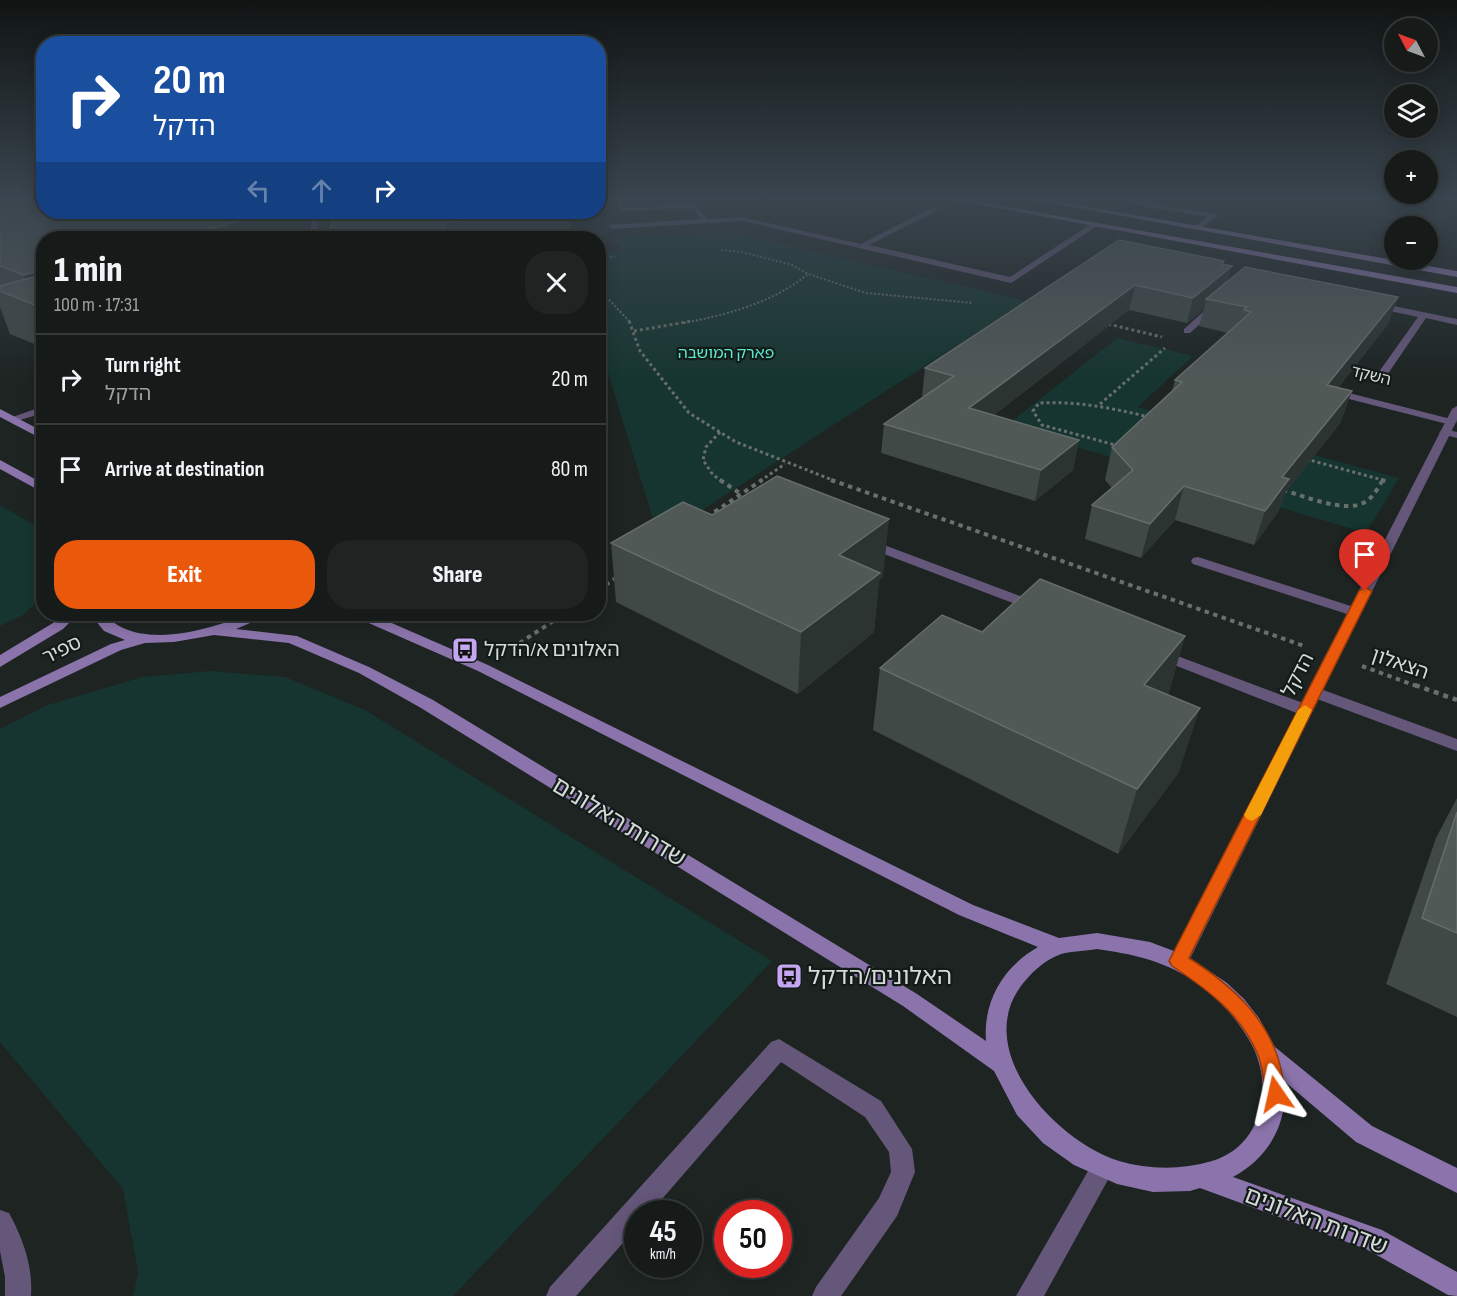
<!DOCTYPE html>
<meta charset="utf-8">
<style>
body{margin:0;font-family:"Sofia Sans Condensed","Noto Sans Hebrew",sans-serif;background:#1f2423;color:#f1f3f6;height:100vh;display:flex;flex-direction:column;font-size:22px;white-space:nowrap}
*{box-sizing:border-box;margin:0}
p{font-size:20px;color:#9ea1a2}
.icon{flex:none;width:33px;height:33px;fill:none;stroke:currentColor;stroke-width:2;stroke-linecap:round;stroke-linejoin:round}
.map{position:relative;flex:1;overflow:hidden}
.sheet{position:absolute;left:36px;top:231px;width:570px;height:390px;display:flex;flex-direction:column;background:#161b1a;border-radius:24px;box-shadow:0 3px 15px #0003,0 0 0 2px #353939}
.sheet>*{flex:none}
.hud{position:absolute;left:36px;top:36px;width:570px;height:183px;border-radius:24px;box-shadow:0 3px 15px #0003,0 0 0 2px #353939;background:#1a4fa0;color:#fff;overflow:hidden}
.needle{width:39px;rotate:311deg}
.buttons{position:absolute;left:1384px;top:18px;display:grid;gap:12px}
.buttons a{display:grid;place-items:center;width:54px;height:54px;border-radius:50%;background:#161b1a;box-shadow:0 3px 15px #0003,0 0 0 2px #353939;font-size:30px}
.speed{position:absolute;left:624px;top:1200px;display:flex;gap:12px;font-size:30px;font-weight:700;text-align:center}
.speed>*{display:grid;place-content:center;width:78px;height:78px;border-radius:50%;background:#161b1a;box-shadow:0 3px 15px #0003,0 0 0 2px #353939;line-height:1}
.speed small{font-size:15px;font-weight:400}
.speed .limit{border:9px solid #d22;background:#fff;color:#111}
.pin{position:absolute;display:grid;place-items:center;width:51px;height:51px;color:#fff;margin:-62px -26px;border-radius:50% 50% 50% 0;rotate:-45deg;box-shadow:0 0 6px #0007}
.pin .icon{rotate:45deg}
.me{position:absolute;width:66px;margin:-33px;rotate:349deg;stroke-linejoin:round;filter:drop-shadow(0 0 4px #0008)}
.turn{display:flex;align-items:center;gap:21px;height:126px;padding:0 18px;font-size:27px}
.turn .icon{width:78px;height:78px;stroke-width:2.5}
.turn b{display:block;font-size:42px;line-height:51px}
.lanes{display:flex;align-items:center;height:57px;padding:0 18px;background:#0003;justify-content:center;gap:30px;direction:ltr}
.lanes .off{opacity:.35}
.round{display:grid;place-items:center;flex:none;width:63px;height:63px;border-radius:24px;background:#1f2423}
.overview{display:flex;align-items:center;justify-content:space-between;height:102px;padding:0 18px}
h1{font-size:36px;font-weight:800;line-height:45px}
.action{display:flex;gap:12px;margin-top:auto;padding:12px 18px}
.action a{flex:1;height:69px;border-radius:24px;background:#ea580c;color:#fff;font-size:24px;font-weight:800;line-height:69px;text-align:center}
.action a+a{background:#1f2423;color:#f1f3f6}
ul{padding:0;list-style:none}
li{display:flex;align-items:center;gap:18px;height:90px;padding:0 18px;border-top:2px solid #353939}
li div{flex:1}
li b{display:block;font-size:22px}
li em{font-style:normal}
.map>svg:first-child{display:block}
</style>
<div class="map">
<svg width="1457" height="1296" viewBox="0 0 1457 1296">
<rect width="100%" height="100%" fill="#1d2422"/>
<!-- green -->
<path fill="#163530" d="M736,233L1025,301L659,538L599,344L598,252L623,251L613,238Z
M1117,338L1193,356L1138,407L1399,478L1366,533L1006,426Z
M0,505L44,531L43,596L23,615L0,626Z
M210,671L285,677L365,710L772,961L453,1296H133L138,1272L123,1189L0,1042V729L48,705L142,677Z"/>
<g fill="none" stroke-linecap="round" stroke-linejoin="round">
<!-- path-far3 -->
<path stroke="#686f6d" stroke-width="2" stroke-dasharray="2 2" stroke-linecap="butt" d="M721,250L742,252L792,265L808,274L866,293L973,303
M598,259L615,256
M598,288L631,323
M684,323C729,314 772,303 808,274"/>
<!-- path-far2 -->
<path stroke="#686f6d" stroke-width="3" stroke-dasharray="3 3" stroke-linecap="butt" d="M629,321L640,351L689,413L736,442L835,481
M1108,324L1162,337
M634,331L692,321
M1100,404L1165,348
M720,432L706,447L703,460L713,475L722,481
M1119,446L1042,425L1033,411L1039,403C1077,401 1112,408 1149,417
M1306,459L1386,481
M760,481L785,464"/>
<!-- path-far1 -->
<path stroke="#686f6d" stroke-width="4" stroke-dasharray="4.5 4.5" stroke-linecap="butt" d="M720,480L741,494
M831,480L1304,646
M1381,480L1386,481
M1283,490C1304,496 1346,514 1365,502C1374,497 1378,487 1383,480
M707,517L762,480
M598,590L616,578
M512,648L564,614
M1362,666L1419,687"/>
<!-- path -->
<path stroke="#686f6d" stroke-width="4.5" stroke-dasharray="5 5" stroke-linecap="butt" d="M1415,685L1457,700"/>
<!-- lane -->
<path fill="#65577a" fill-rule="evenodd" d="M616,200H622L626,207L696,204L707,219L742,217L861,244L935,206L938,210L869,245L1010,277L1092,223L1099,225L1011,283L742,221L612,229L609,225L700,219L694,208L623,211L619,209Z
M1133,200L1214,214L1218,216L1198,230L1195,226L1208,217L1130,204Z
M1374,302L1457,319V325L1426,318L1385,378H1377L1376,376L1418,317L1371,307L1369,305Z
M1213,303L1221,305L1190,333H1184V329Z
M1349,393L1455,420L1457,422L1451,425L1345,398V394Z
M1445,429L1457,432V438L1441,434L1439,432Z
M868,539L1041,604L1043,607L1041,610H1031L863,546L861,543L863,540Z
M1198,557L1360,609L1362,612L1355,616L1350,615L1193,564L1191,561L1193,558Z
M1159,649L1311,706L1313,710L1305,715L1299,714L1154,657L1151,654Z
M1315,687L1457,739V751L1309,696L1307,692Z
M779,1039L881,1101L912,1149L915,1172L897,1216L841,1296H812L816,1287L879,1198L891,1172L889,1152L865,1117L781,1062L649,1214H638V1226L576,1296H546L550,1287L771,1042Z
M1103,1155L1111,1159L1115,1167L1044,1296H1016L1095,1159Z"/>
<!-- street -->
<path fill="#65577a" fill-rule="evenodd" d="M307,212H314L320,219L316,238H308L312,219Z
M44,406V413L13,422L7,419Z
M1457,406V420L1186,967L1179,969L1172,967L1169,961L1172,955L1452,409Z
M0,1210L9,1213C23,1239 33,1266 31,1296H5V1277L0,1251Z"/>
<!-- secondary -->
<path fill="#8b74ab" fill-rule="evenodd" d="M954,200H968L1457,287V293Z
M1035,200H1049L1457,271V277Z
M0,409L44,432V440L0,417Z
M0,460L44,484V493L0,469Z
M63,614H78L63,629L0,667V655L53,623Z
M90,614H104C131,644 181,636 217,625C235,620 248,614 266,614L264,617L236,629L297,636L369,667L433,700L917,994L986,1041C983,1001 1003,967 1038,947L959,915L478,671L355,617L353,614H371L488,665L973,905L1059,938L1097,933L1150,942L1187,956L1227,983L1244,999L1259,1018L1275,1047L1372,1126L1457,1168V1193L1356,1142L1284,1081C1289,1122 1269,1158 1233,1177L1382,1230L1457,1272V1296L1448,1295L1366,1249L1200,1188L1190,1191L1153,1192L1117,1184L1074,1165L1043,1143L1017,1115L994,1071L903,1006L421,708L359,673L289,643L214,635L174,642L145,643L121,650L0,708V697L111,644L125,640L104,631ZM1097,949C1132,954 1161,960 1191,979C1216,995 1238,1019 1252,1045C1274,1088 1262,1146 1212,1161C1181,1170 1150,1170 1119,1161C1055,1141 968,1047 1025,981C1034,970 1047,959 1061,954C1072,951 1085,951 1097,949Z"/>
</g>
<!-- wall -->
<path fill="#414947" d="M0,200L310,220L307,233L285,238H44V348L10,334L0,307Z
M316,212L569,215L571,238H326L330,226L320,229Z
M1119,240L1224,264L1227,281L1398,297L1388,324L1338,388L1341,422L1285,493L1278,512L1254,545L1175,520L1141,558L1085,539L1092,505L1112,488L1105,480L1112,447L1172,391L1175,380L1228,333L1199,326L1204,309L1187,323L1129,310L994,415L1079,440L1073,470L1035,501L881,453L884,424L924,396H922L925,368Z
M598,297L606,333L608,356H598Z
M712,515L883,577L879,580L874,632L798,694L616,602L611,543Z
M982,632L1185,636L1168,695L1179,772L1118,854L873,730L880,668Z
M1457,798V1017L1386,984L1436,838Z"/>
<!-- shaded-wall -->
<path fill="#2c3432" d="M279,212H308L310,220L307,233L285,238H171Z
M316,212H345L347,222L320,229Z
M445,222L448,238H443Z
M1224,261L1221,275L1232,266L1225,290L1206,299L1204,309L1187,323L1193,298L1221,264Z
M44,270V303L35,305L24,275Z
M1135,285L1129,310L965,437L969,408Z
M1398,297L1388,324L1316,416L1327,385Z
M1352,391L1341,422L1285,493L1278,512L1254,545L1265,511L1282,477Z
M1079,440L1073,470L1035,501L1041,470Z
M1184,486L1175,520L1141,558L1150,524Z
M889,519L883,577L879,580L874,632L798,694L801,632L839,555Z
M1185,636L1167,698L1144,685Z
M1200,708L1179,772L1118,854L1137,789Z"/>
<!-- building -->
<path fill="#515957" stroke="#666d6b" stroke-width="1.5" d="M0,200H44V212H279L171,238H44V270L24,275L0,266Z
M336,212H568L569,215L445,222L443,238H326Z
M1119,240L1224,261L1221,264L1232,266L1193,298L1135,285L969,408L1079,440L1041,470L884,424L954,376L925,368Z
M1245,267L1398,297L1327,385L1352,391L1282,477L1289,479L1265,511L1184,486L1150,524L1092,505L1133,470L1112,447L1182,382L1175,380L1251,312L1244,310L1247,307L1206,299Z
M44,274V309L0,291V286Z
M598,297H600L606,333L598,334Z
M777,476L889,519L839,555L880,573L801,632L611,543L683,502L712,515Z
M1040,579L1185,636L1144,685L1200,708L1137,789L880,668L942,615L982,632Z
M1457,812V933L1422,918Z"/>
<!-- sky -->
<linearGradient id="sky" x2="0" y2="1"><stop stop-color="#101413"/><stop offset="0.52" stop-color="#3a454f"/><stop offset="1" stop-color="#3a454f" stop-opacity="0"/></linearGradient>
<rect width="1457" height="381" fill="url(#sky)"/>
<!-- route -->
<path fill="#ea580c" stroke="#983908" stroke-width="1.5" d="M1365,587L1372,591L1189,958C1233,986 1272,1021 1282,1074C1284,1083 1287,1091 1283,1100L1276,1103L1269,1100C1262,1086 1264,1069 1258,1055C1241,1014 1208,990 1172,966L1169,961L1359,591Z"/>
<!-- slow -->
<path fill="#f59e0b" d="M1305,705L1312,710L1261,815L1252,821L1247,819L1244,815L1298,710Z"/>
<!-- icons -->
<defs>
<symbol id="bus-square" viewBox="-11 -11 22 22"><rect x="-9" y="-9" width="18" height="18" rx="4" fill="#c5a6f0" stroke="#131b19"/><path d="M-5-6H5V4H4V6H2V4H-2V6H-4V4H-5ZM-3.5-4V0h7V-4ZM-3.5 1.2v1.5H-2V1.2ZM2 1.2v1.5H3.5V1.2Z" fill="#111"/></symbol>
</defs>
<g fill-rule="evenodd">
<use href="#bus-square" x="450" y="635" width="30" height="30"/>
<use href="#bus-square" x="774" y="961" width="30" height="30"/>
</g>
<g text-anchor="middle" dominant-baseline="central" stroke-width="4.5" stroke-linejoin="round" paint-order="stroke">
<!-- far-park labels -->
<g font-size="16" fill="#5ae7d0" stroke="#131b19">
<text x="726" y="353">פארק המושבה</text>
</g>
<!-- far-street labels -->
<g font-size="16" fill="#d5dad8" stroke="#131b19">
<text transform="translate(1371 376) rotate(14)">השקד</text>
</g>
<!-- street labels -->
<g font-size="20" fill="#d5dad8" stroke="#131b19">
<text transform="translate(62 650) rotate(-26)">ספיר</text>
<text transform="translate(1400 664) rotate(19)">הצאלון</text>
<text transform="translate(1298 675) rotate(-63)">הדקל</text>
</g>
<!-- poi labels -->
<g font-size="20" fill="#d5dad8" stroke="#131b19" text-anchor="start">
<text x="484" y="650">האלונים א/הדקל</text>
</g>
<!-- near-street labels -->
<g font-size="24" fill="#d5dad8" stroke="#131b19">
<text transform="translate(619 822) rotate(31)">שדרות האלונים</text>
<text transform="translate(1316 1221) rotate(21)">שדרות האלונים</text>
</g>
<!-- near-poi labels -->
<g font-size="24" fill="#d5dad8" stroke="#131b19" text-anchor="start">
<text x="808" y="976">האלונים/הדקל</text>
</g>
</g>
</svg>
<div class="buttons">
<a><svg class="needle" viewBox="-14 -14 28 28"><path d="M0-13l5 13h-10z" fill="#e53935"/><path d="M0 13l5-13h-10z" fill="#9ea1a2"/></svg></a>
<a><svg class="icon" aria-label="layers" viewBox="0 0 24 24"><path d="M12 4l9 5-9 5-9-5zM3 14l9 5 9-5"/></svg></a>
<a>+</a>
<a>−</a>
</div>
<div class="speed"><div>45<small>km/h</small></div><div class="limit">50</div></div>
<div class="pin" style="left:1365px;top:591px;background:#d93025"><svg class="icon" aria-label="arrive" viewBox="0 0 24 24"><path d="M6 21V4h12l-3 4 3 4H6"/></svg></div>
<svg class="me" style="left:1276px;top:1094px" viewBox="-20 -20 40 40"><path d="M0-17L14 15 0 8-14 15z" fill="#ea580c" stroke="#fff" stroke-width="4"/></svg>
<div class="hud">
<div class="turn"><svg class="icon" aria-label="right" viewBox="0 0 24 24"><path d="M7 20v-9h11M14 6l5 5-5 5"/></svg><div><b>20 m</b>הדקל</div></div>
<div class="lanes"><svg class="icon off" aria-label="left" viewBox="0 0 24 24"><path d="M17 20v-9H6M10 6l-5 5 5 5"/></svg><svg class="icon off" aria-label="ahead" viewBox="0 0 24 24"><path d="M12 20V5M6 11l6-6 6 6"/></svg><svg class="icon" aria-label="right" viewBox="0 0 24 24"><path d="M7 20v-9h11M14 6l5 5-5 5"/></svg></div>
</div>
<section class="sheet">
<div class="overview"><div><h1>1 min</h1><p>100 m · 17:31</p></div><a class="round"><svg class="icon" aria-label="close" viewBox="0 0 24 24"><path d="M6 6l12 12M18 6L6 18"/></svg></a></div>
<ul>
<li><svg class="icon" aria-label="right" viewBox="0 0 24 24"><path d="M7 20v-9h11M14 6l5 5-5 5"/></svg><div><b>Turn right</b><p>הדקל</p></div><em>20 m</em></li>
<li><svg class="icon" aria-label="arrive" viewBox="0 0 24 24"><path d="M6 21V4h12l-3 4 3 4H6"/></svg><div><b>Arrive at destination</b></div><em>80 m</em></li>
</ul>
<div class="action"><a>Exit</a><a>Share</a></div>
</section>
</div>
